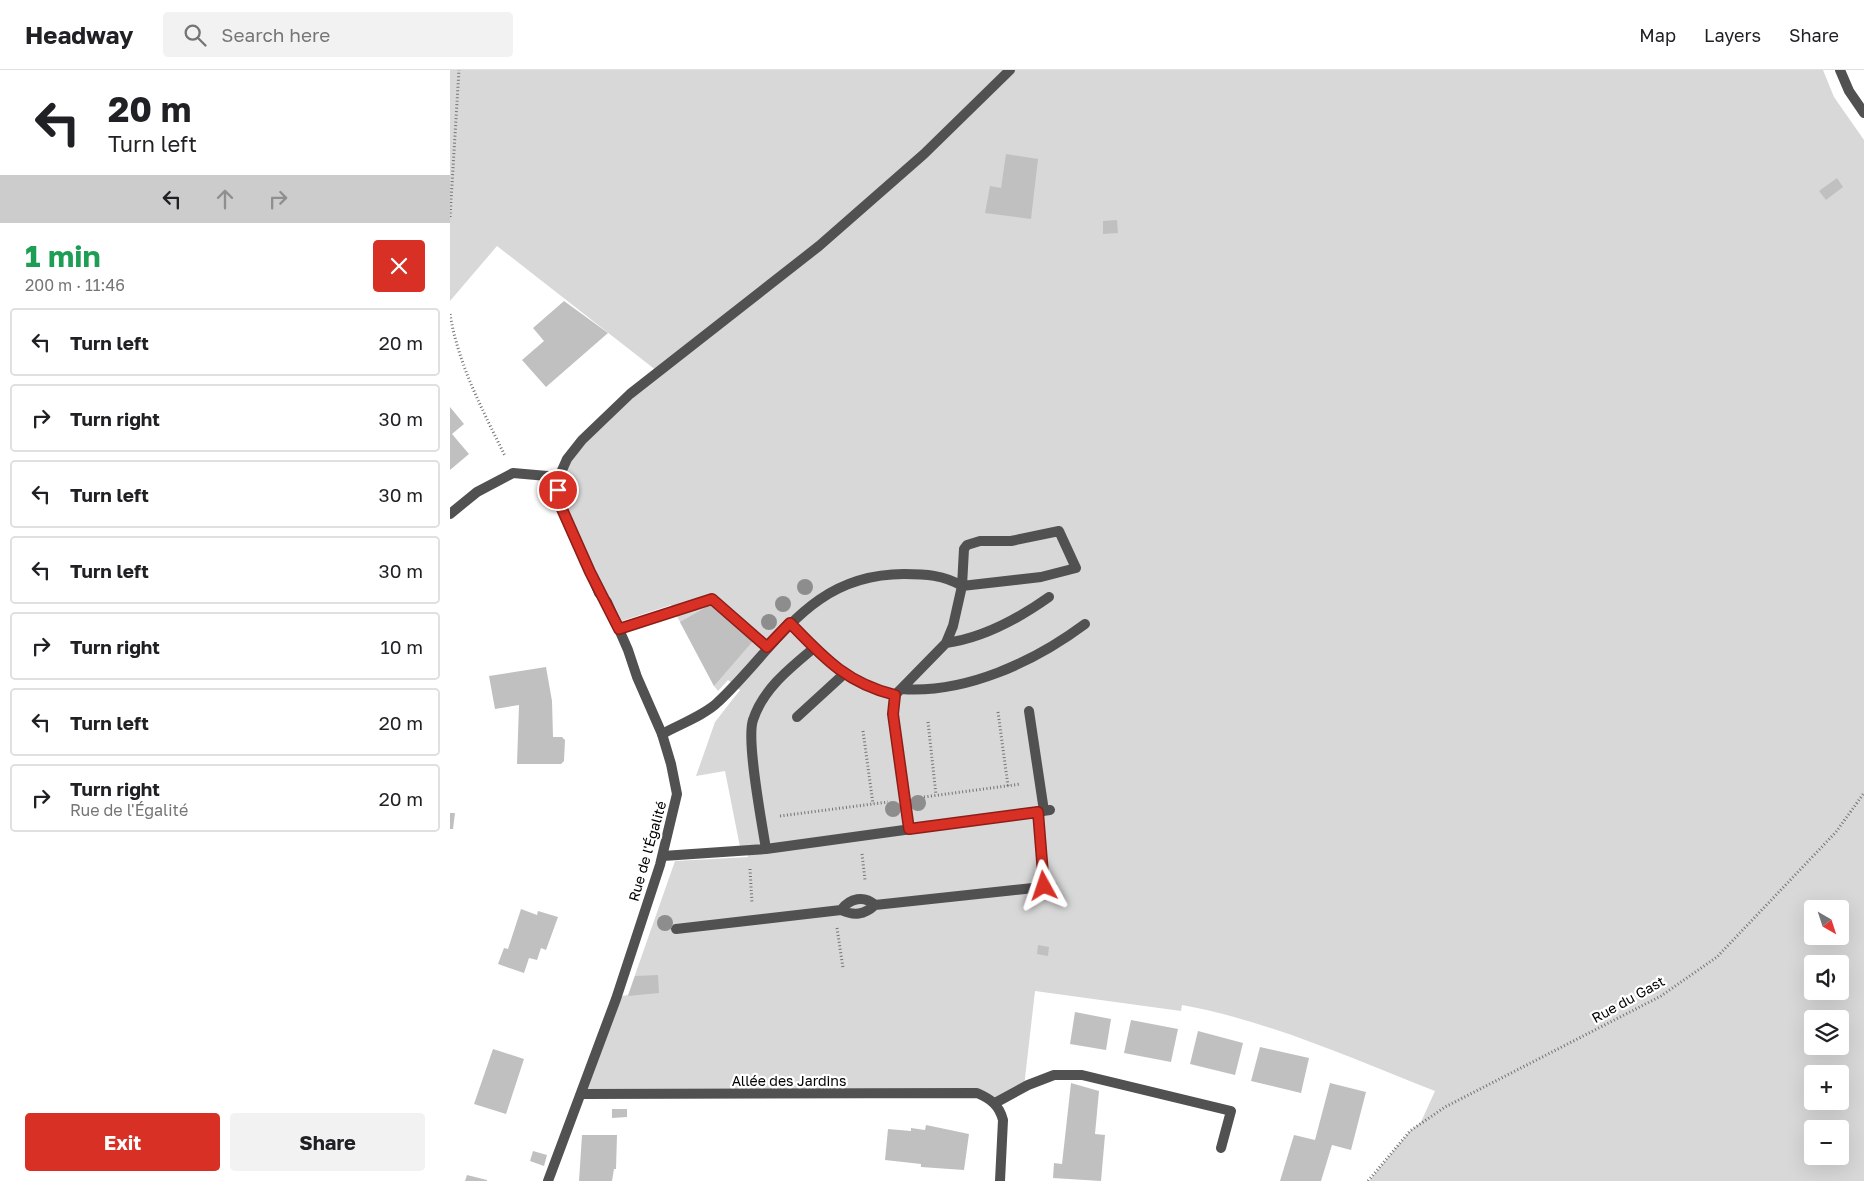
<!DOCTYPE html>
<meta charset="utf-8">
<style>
body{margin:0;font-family:"Golos Text",sans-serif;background:#f2f2f2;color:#202124;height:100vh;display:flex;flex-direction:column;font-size:19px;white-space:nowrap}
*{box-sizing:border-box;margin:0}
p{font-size:16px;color:#757577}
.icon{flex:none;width:28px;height:28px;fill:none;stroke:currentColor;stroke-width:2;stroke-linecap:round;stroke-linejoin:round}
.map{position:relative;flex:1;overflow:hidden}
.sheet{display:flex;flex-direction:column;background:#fff;width:450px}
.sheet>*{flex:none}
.banner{background:#fff;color:#202124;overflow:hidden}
.needle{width:32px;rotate:141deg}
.tools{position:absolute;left:1354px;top:830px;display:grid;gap:10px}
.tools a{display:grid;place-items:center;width:45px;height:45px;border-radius:5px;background:#fff;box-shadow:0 5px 20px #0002;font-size:25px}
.pin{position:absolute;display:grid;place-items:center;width:42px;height:42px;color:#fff;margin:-21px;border:2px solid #fff;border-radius:50%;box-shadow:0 1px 5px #0007}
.me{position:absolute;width:55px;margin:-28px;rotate:355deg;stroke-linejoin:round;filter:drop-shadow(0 0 4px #0008)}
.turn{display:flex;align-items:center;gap:18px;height:105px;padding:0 25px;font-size:22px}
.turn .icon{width:65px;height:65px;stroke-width:2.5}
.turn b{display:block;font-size:35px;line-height:42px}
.lanes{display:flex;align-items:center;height:48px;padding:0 25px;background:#0003;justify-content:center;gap:25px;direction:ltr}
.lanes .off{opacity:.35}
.round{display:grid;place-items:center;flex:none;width:52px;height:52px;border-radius:5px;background:#f2f2f2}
.headline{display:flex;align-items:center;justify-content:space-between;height:85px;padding:0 25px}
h1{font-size:30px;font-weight:700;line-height:38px;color:#1e9e55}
.button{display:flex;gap:10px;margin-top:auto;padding:10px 25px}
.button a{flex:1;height:58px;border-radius:5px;background:#d93025;color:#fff;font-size:20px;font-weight:700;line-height:58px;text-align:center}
.button a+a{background:#f2f2f2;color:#202124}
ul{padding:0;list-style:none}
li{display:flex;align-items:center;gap:15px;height:68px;margin:0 10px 8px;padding:0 15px;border:2px solid #e0e0e0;border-radius:5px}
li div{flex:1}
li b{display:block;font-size:19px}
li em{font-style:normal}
header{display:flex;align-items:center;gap:30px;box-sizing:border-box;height:70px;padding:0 25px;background:#fff;border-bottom:1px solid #e0e0e0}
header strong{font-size:24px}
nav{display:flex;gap:28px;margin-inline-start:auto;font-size:18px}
.search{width:350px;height:45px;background:#f2f2f2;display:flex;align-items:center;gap:12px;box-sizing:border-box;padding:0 18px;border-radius:5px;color:#757577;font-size:19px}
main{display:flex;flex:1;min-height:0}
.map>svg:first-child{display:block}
</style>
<header>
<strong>Headway</strong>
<div class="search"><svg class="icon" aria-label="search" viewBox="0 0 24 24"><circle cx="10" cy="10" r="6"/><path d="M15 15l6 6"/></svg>Search here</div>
<nav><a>Map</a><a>Layers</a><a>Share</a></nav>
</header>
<main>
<section class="sheet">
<div class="banner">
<div class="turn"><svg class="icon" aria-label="left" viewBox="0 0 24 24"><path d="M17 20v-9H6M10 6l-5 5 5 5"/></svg><div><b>20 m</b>Turn left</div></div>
<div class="lanes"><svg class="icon" aria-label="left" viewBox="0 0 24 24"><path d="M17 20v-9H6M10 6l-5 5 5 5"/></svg><svg class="icon off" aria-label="ahead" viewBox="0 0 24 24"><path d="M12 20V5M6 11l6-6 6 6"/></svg><svg class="icon off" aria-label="right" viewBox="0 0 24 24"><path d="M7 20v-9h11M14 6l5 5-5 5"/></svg></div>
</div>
<div class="headline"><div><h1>1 min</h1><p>200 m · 11:46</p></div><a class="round" style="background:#d93025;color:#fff"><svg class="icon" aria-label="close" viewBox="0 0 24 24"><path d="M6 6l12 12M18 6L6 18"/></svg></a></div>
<ul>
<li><svg class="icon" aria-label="left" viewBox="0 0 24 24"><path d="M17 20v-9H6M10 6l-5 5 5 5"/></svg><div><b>Turn left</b></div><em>20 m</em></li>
<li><svg class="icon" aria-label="right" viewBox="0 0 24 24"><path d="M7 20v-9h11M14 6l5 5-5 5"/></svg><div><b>Turn right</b></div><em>30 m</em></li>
<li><svg class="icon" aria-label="left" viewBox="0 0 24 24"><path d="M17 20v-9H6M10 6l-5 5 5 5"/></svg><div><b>Turn left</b></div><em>30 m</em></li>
<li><svg class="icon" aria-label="left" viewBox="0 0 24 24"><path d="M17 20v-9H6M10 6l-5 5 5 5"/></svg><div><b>Turn left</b></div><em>30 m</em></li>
<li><svg class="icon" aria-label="right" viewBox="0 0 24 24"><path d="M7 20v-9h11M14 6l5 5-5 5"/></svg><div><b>Turn right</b></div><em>10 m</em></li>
<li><svg class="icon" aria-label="left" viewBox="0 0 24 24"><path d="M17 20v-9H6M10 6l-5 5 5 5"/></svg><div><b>Turn left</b></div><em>20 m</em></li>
<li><svg class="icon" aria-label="right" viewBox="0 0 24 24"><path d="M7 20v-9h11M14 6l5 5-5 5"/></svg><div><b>Turn right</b><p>Rue de l'Égalité</p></div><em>20 m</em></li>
</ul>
<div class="button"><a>Exit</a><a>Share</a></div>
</section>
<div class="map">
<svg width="1414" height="1111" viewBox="0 0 1414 1111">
<rect width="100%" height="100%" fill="#fff"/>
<!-- green -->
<path fill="#d8d8d8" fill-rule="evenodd" d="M0,0H1373L1384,27L1414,70V1111H919L960,1061L971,1052L985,1021C903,989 820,951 732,935L731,941L585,921L574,1017L545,1033L536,1027L132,1024L167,927L178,925L225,791L298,787L296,776L290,777L275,701L246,706L265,652L290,620L278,610L268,621L264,616L221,535L166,553L109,430L117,389L207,301L47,176L0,231ZM1362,839H1390V866H1362ZM1362,894H1390V921H1362ZM1362,949H1390V976H1362ZM1362,1004H1390V1031H1362ZM1362,1059H1390V1086H1362Z"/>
<!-- building -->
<path fill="#c0c0c0" d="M556,84L588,89L581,149L535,143L540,116L551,118Z
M1387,108L1393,117L1376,130L1369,121Z
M667,150L668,163L653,164V151Z
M114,231L158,263L96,317L72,290L94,271L83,258Z
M0,337L14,354L2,364L19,384L0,400Z
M260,535L303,571L264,616L230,552Z
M96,597L102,631L103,667H112L115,670L114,691L111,694H67L69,635L45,639L39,606Z
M0,743H5L3,759H0Z
M71,839L87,845L88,841L108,847L96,880L91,878L87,890L79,888L74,903L48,894L54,878L58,879Z
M588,875L599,877L598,886L587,884Z
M208,905L209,923L178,926L185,906Z
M625,942L661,949L656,980L620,974Z
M681,950L728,959L721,992L674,983Z
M748,961L793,973L785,1005L740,994Z
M810,977L859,988L851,1023L801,1011Z
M43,979L74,989L56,1044L24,1034Z
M621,1013L649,1021L645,1064L655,1065L651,1111L603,1108L604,1093L612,1094Z
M880,1013L916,1022L901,1080L882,1075L871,1111H830L844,1065L865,1070Z
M162,1039H177V1047L162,1048Z
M476,1055L519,1064L514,1100L471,1097V1094L435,1090L438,1059L461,1061V1058L475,1060Z
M132,1065H167L166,1099H164L162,1111H129Z
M83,1081L97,1085L94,1096L80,1091Z
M17,1105L37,1110V1111H15Z"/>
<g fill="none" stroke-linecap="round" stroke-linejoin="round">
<!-- path -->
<path stroke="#737373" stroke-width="3" stroke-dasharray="1 2.5" stroke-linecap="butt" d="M0,147L9,0
M0,244C8,294 33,341 55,386
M548,642L558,716
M478,652L486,725
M413,661L423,734
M474,727L571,714
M330,746L438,732
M412,784L415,810
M300,799L302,833
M387,858L393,898
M918,1111L960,1061L995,1037L1211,926L1267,887L1386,762L1414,723"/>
<!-- service -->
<path stroke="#515151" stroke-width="10" d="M609,461L626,498L591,507L512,516L514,479L517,475L530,471H561Z
M340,553C373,587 396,613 445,625
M169,559L262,529L317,577
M496,573C534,568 568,549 599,527
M364,578C340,598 313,619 303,650C296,670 312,754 316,779L600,740
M579,641L594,741
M347,647L394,604
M212,664C228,655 255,645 268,632C328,576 359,504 454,504C475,504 494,505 512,516L503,556L496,573L451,619
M588,742L594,816
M459,759L443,643L445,625L451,619C515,624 584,592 635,554
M213,786L316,779
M391,840C400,828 414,825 425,835
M226,859L391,840C404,846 414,845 425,835L602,816"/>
<!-- minor -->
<path stroke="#515151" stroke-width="10" d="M0,444L27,422L63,403L109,407
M132,1024L527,1023C541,1029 549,1035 553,1050L550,1111
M545,1033L578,1015L604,1005H632L781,1041L771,1078"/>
<!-- tertiary -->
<path stroke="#515151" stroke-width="10" d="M1390,0L1399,21L1414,43
M98,1111L166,929L210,795L227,724L221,694L212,664L187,607L178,580L157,532L149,523L140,502L112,439L108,420L109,407L117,389L132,370L180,324L369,176L474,84L560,0"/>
</g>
<!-- trees -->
<g fill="#8d8d8d">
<circle cx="355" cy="517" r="8"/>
<circle cx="333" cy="534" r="8"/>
<circle cx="319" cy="552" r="8"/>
<circle cx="468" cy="733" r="8"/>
<circle cx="443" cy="739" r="8"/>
<circle cx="215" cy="853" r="8"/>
</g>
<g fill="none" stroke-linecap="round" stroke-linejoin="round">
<defs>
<path id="route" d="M108,420L112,439L140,502L169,559L262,529L317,577L340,553C373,587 396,613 445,625L443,644L459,759L588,742L594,816"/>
</defs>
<!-- route casing -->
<use href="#route" stroke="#8d1f18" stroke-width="12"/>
<!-- route -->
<use href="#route" stroke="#d93025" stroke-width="9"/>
</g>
<g text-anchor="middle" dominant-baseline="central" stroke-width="4.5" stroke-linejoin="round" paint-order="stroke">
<!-- street labels -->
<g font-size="14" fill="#000" stroke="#fff">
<text transform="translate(197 781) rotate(-74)">Rue de l'Égalité</text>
<text transform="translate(1178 929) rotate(-29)">Rue du Gast</text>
<text x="339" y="1010">Allée des Jardins</text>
</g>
</g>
</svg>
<div class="tools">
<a><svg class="needle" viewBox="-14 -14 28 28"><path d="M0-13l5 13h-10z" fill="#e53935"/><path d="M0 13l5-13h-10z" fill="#757577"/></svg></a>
<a><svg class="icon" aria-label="sound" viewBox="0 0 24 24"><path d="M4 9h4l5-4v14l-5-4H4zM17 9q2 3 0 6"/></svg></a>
<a><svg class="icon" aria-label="layers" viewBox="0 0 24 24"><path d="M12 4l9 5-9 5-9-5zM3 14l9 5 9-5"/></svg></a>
<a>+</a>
<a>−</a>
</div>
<div class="pin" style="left:108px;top:420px;background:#d93025"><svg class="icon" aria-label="arrive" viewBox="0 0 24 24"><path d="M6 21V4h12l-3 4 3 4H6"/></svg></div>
<svg class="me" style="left:594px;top:816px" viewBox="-20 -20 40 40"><path d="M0-17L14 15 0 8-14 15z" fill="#d93025" stroke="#fff" stroke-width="4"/></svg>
</div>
</main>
